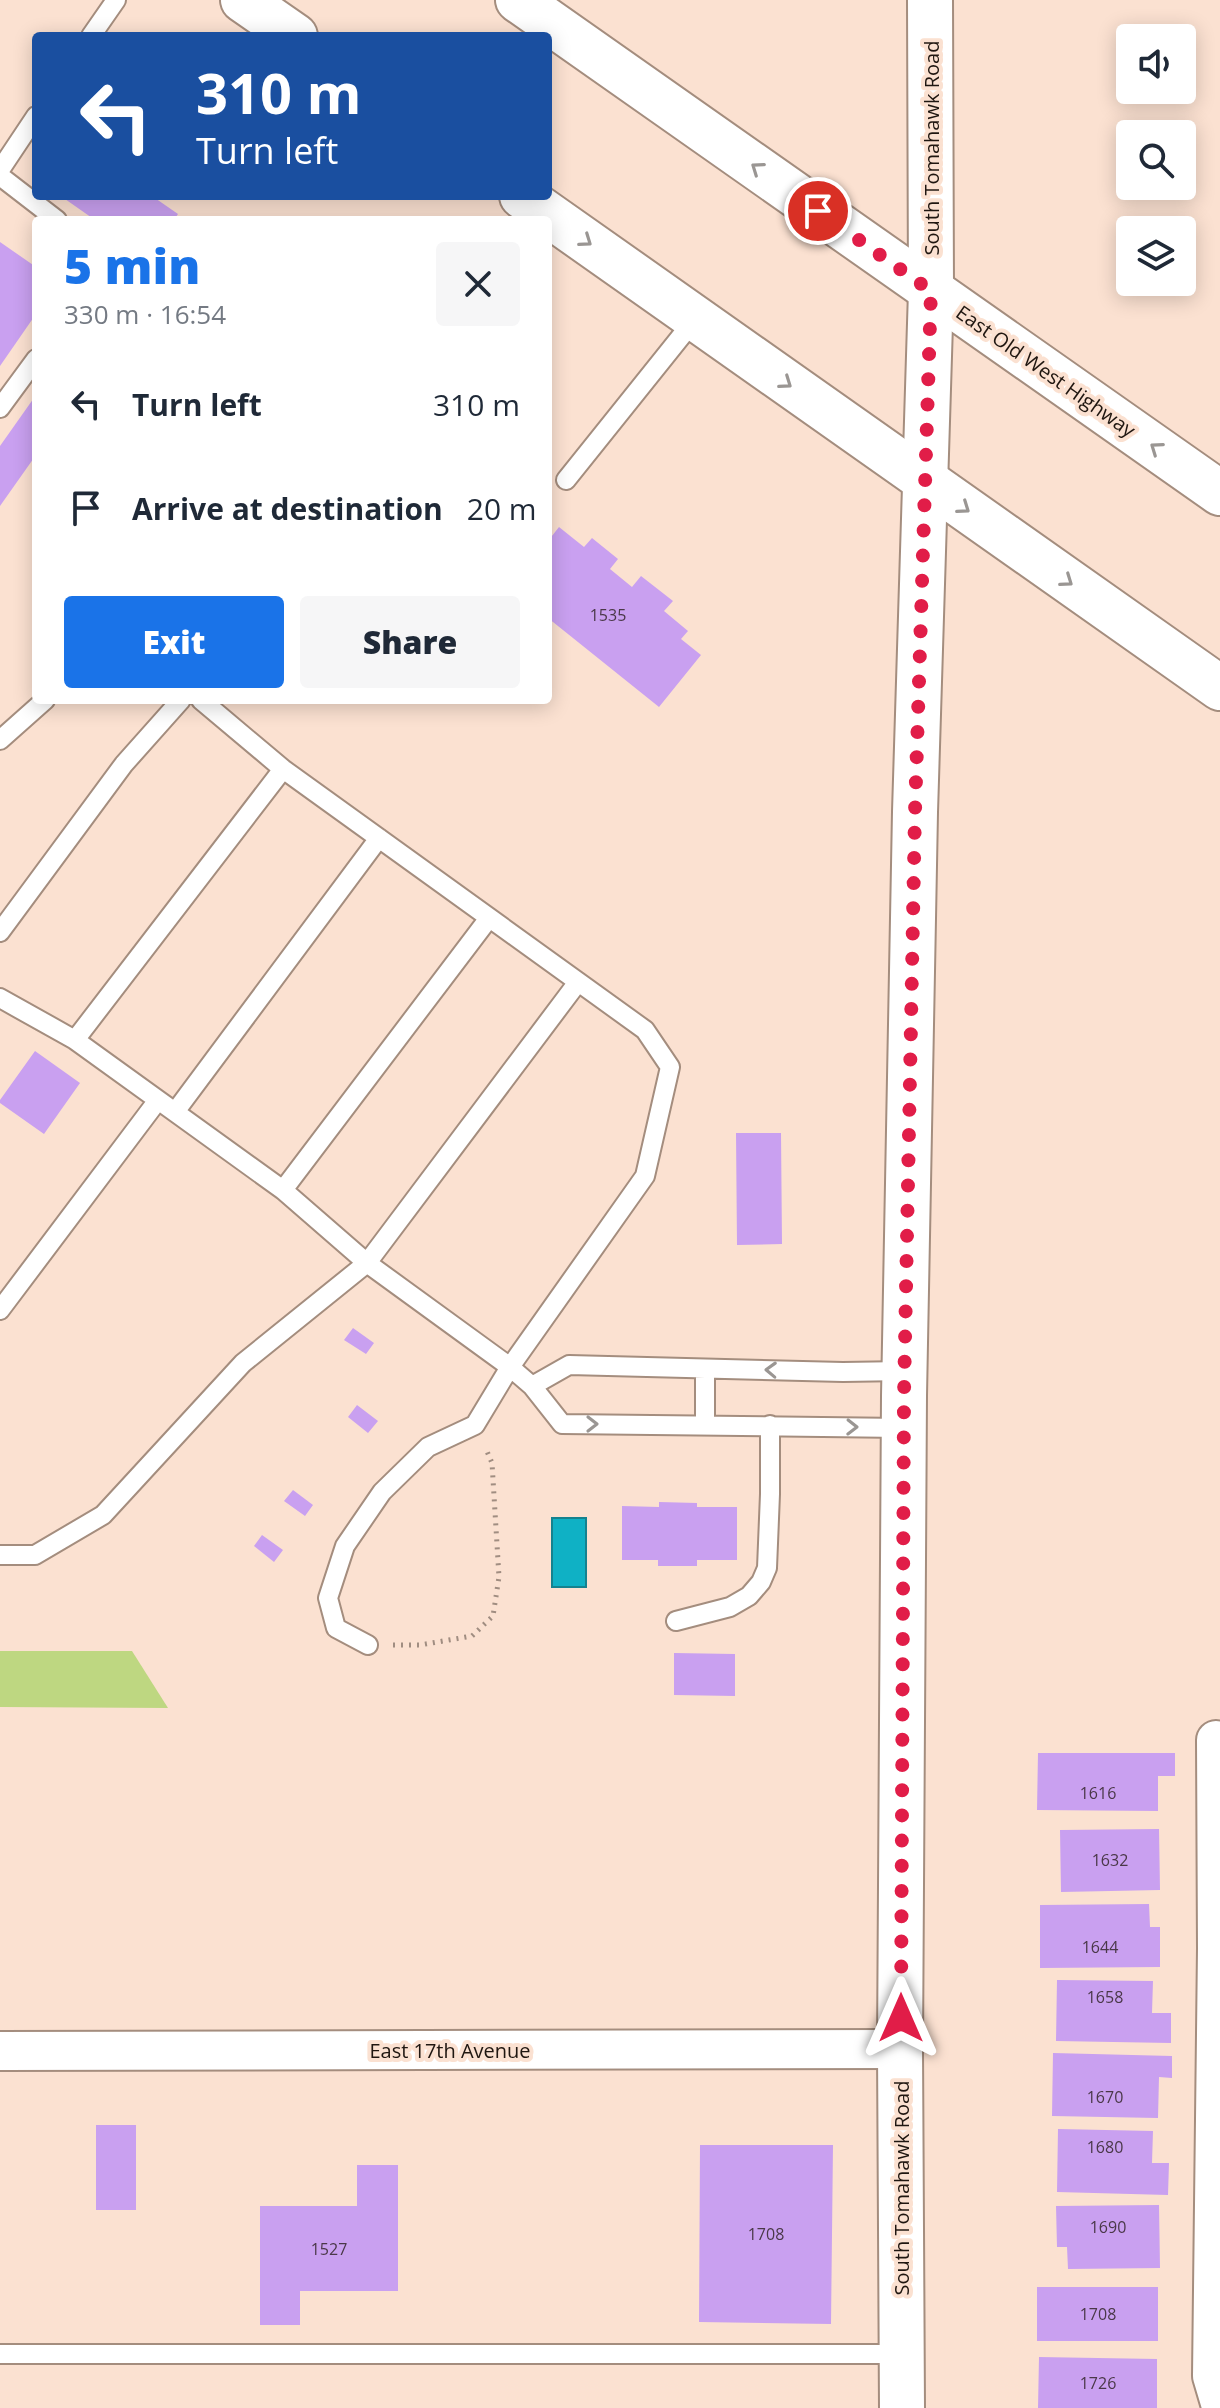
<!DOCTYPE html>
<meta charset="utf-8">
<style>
body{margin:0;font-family:"Open Sans",sans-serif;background:#f6f6f7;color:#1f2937;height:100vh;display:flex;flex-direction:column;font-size:30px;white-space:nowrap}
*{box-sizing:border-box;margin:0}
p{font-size:26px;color:#747a83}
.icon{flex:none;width:44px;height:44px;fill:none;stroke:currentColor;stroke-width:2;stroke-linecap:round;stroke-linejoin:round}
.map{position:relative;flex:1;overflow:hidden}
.panel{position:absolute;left:32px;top:216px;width:520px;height:488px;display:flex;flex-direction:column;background:#fff;border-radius:8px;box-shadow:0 4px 20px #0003}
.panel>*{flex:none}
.top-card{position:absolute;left:32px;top:32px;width:520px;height:168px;border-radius:8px;box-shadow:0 4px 20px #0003;background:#1a4fa0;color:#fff;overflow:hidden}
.tools{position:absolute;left:1116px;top:24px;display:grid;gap:16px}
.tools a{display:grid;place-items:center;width:80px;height:80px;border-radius:8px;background:#fff;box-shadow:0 4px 20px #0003;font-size:40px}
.pin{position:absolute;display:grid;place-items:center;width:68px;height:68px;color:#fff;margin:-34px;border:4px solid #fff;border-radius:50%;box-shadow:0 2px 8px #0007}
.me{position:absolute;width:88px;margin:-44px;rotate:0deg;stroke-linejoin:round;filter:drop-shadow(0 0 6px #0008)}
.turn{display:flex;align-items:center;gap:28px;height:168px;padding:0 32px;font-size:36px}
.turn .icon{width:104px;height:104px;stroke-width:2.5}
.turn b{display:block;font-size:56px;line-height:68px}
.round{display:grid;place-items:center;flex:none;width:84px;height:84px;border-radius:8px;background:#f6f6f7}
.headline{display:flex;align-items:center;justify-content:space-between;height:136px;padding:0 32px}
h1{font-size:48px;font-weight:800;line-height:60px;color:#1a73e8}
.action{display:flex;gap:16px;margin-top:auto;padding:16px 32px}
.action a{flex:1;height:92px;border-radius:8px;background:#1a73e8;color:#fff;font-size:32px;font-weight:800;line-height:92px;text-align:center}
.action a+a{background:#f6f6f7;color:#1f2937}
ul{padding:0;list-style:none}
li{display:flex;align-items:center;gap:24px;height:104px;padding:0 32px}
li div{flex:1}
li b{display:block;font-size:30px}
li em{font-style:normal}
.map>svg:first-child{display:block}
</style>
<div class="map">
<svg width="1220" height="2408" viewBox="0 0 1220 2408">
<rect width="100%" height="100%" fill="#fbe1d1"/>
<!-- green -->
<path fill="#bed781" d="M0,1651H132L168,1708L0,1707Z"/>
<!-- water -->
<path fill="#0fb1c5" stroke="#14828f" stroke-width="2" d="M552,1518H586V1587H552Z"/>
<!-- building -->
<path fill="#c9a0f0" d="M67,196H152L178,214L174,220H95L65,199Z
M0,242L36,267V314L0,366Z
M36,395V455L0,506V446Z
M559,527L584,547L592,538L618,559L610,569L632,587L641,576L673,601L664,611L688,631L681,639L701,655L659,707L548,618V541Z
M35,1051L80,1083L44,1134L0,1103V1100Z
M736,1133H781L782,1244L737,1245Z
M353,1328L374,1343L366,1354L344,1340Z
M357,1405L378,1421L368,1433L348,1417Z
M293,1490L313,1505L305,1516L284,1501Z
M659,1502L697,1503V1507H737V1560H697V1566H658V1560H622V1506L659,1507Z
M262,1535L283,1550L274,1562L254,1546Z
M674,1653L735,1654V1696L674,1695Z
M1038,1753H1175V1776H1158V1811L1037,1810Z
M1159,1829L1160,1890L1061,1892L1060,1830Z
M1149,1904L1150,1927H1160V1967L1040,1968V1905Z
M1057,1980L1153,1981L1152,2013H1171V2043L1056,2041Z
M1053,2053L1172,2056V2078L1159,2077L1158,2118L1052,2116Z
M96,2125H136V2210H96Z
M1058,2129L1153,2131L1152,2163H1169L1168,2195L1057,2192Z
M700,2145H833L831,2324L699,2322Z
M357,2165H398V2291H300V2325H260V2206H357Z
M1159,2205L1160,2268L1068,2269L1067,2247H1057L1056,2206Z
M1037,2287H1158V2341H1037Z
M1039,2357L1157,2359V2408H1038Z"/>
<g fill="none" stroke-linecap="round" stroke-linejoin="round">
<defs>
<path id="lane" d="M91,36L116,0
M0,170L36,116
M0,176L57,220
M0,408L36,359
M566,480L695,319
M201,700L283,769L645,1030L670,1067L645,1176L510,1367L475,1425L428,1447L382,1492L345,1546L328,1598L336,1628L368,1645
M0,740L45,700
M0,932L124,764L181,700
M0,998L75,1040L283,1190L367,1263L510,1367L532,1386L562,1424L903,1428
M75,1040L283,769
M175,1112L379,838
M283,1190L489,918
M0,1310L158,1100
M532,1386L569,1365L843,1372L904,1371
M705,1425V1369
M0,1555H35L103,1515L243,1363L367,1263L578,982
M676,1621L730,1607L749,1596L761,1582L767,1568L770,1494V1425
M0,2354H901"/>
<path id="street" d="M1216,1740L1217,1948L1212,2376L1220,2403
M0,2051L900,2049"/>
<path id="secondary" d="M902,2408L900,2049L904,1396L915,812L931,291L930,0"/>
<path id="primary" d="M243,0L295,36
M518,0L1220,493
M522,196L1220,688"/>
</defs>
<!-- lane casing -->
<use href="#lane" stroke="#a48d7e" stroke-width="22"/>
<!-- street casing -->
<use href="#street" stroke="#a48d7e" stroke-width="42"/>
<!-- secondary casing -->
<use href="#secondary" stroke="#a48d7e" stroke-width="48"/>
<!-- primary casing -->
<use href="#primary" stroke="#a48d7e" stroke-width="48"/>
<!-- path -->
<path stroke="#a08d81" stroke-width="5" stroke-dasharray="2 6" stroke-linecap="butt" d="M393,1645H420L472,1636L493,1616L499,1577L492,1463L486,1449"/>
<!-- lane -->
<use href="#lane" stroke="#fff" stroke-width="18"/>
<!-- street -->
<use href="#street" stroke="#fff" stroke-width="38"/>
<!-- secondary -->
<use href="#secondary" stroke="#fff" stroke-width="44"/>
<!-- primary -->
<use href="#primary" stroke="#fff" stroke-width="44"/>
</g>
<!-- one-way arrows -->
<defs><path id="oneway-chevron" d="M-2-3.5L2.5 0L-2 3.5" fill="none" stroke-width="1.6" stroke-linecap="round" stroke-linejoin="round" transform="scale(2)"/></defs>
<g stroke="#9a9693">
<use href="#oneway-chevron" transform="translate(757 168) rotate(-145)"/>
<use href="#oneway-chevron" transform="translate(586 241) rotate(35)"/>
<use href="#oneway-chevron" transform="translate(786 383) rotate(35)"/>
<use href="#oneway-chevron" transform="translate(1156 448) rotate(-145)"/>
<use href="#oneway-chevron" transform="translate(964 508) rotate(35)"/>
<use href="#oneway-chevron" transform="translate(1067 581) rotate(35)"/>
<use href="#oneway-chevron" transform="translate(771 1370) rotate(-178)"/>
<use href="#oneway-chevron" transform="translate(592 1424)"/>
<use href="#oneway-chevron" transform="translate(852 1427) rotate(1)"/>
</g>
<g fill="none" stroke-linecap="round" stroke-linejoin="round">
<!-- route -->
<path stroke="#e11d48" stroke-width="14" stroke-dasharray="0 25.2" d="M818,211L931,291L915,812L904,1396L901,2018"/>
</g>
<g text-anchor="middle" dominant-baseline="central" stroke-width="8" stroke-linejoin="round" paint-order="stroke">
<!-- number labels -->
<g font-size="16" fill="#4a3848">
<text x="608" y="615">1535</text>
<text x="1098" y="1793">1616</text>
<text x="1110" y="1860">1632</text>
<text x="1100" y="1947">1644</text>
<text x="1105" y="1997">1658</text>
<text x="1105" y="2097">1670</text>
<text x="1105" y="2147">1680</text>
<text x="1108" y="2227">1690</text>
<text x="766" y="2234">1708</text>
<text x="329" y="2249">1527</text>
<text x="1098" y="2314">1708</text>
<text x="1098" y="2383">1726</text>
</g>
<!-- street labels -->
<g font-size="20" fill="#1f1610" stroke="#fbe1d1">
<text transform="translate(931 148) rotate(-90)">South Tomahawk Road</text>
<text transform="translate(1046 371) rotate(35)">East Old West Highway</text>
<text x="450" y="2050">East 17th Avenue</text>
<text transform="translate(901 2188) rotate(-90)">South Tomahawk Road</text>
</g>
</g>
</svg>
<div class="tools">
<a><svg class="icon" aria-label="sound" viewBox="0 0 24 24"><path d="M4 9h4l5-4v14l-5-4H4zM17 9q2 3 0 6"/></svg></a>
<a><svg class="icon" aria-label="search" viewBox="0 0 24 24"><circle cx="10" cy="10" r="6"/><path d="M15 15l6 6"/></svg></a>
<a><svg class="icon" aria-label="layers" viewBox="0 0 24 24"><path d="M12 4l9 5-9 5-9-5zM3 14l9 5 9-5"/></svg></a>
</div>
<div class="pin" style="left:818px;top:211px;background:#d93025"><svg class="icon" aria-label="arrive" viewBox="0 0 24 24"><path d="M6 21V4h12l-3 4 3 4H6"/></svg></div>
<svg class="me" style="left:901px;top:2018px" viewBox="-20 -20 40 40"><path d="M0-17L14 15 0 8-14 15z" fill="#e11d48" stroke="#fff" stroke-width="4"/></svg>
<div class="top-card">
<div class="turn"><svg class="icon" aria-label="left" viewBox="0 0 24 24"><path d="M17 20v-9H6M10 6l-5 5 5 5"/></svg><div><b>310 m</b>Turn left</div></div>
</div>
<section class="panel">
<div class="headline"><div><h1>5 min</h1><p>330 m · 16:54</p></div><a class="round"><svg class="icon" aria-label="close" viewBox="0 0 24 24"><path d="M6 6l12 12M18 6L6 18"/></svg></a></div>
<ul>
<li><svg class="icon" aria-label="left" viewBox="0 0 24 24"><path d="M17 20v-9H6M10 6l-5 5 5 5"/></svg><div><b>Turn left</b></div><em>310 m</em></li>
<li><svg class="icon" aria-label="arrive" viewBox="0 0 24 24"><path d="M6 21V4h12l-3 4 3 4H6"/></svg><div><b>Arrive at destination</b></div><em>20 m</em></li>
</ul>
<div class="action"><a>Exit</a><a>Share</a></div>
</section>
</div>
